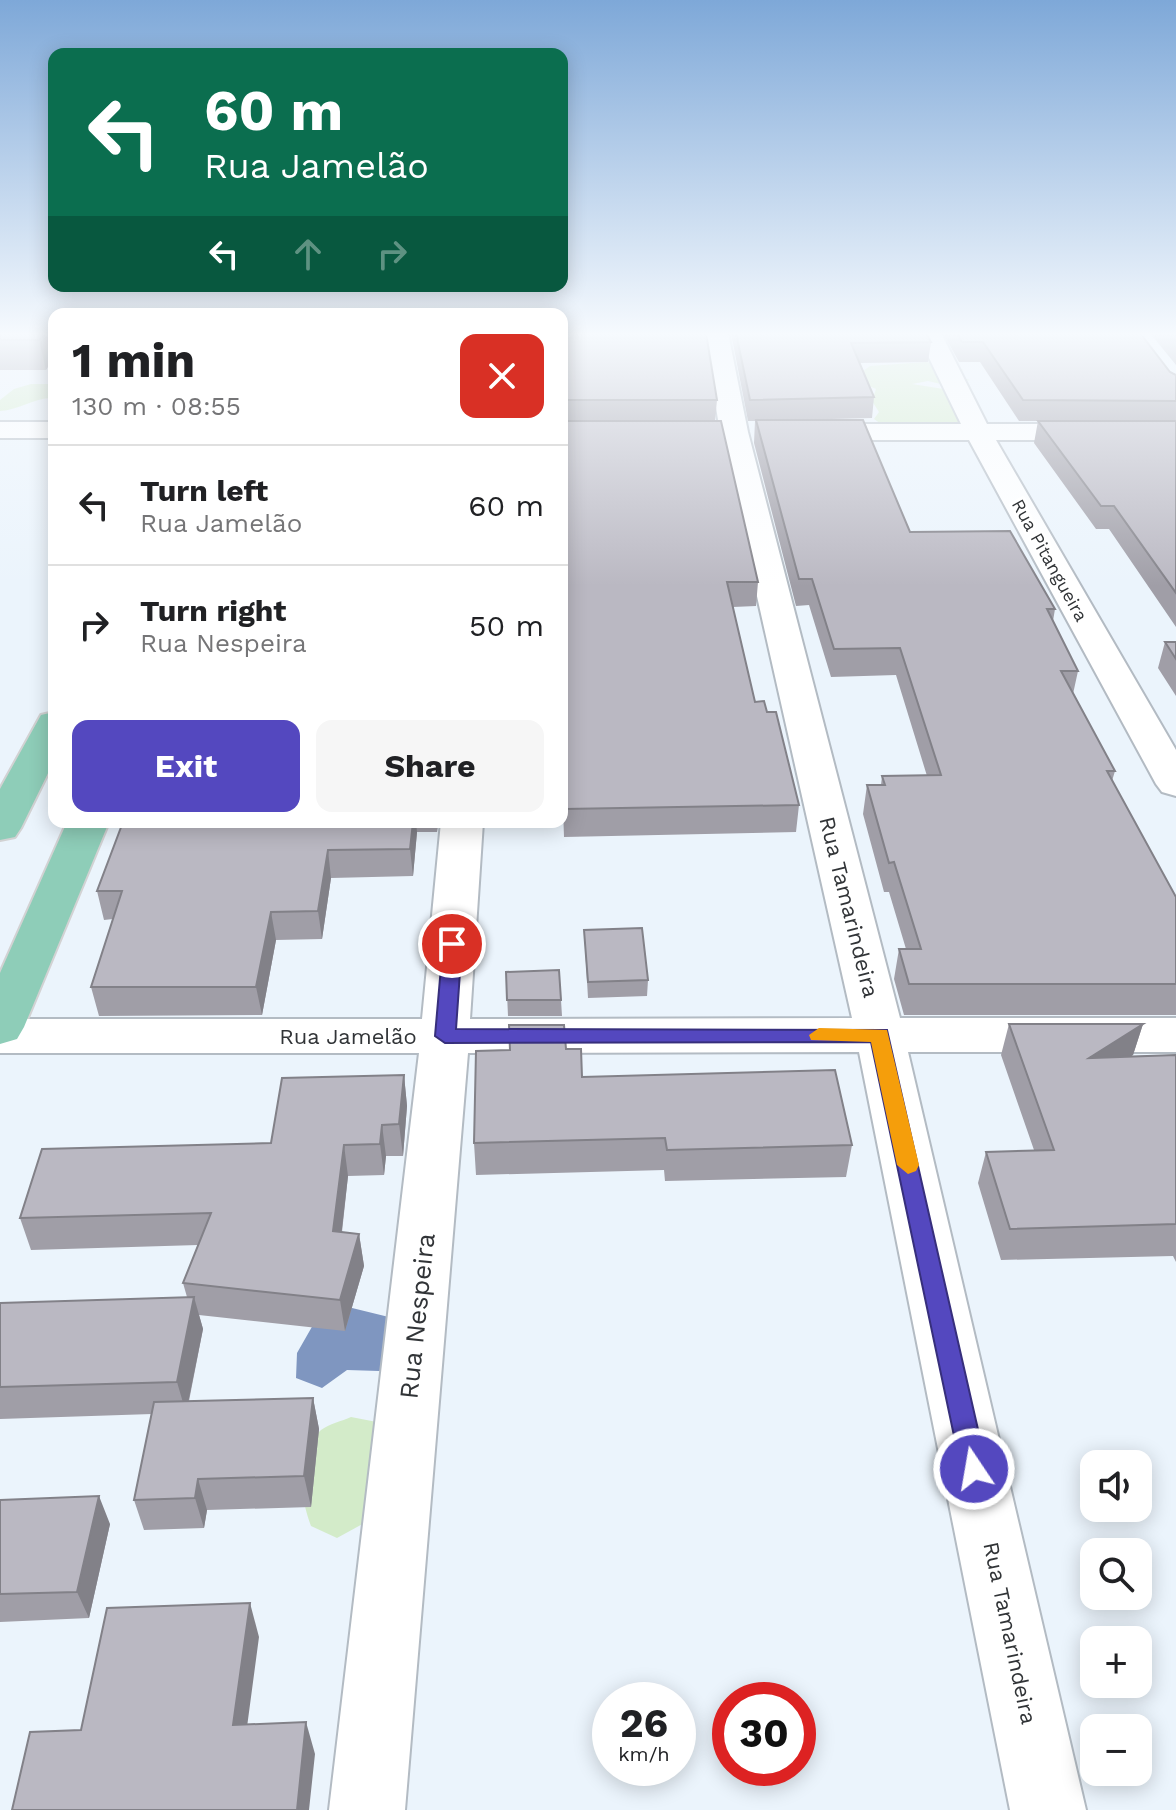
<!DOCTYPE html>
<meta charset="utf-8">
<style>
body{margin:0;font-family:"Work Sans",sans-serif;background:#f6f6f6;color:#202124;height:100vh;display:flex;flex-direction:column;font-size:30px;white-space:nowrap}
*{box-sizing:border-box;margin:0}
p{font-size:26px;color:#757577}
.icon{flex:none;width:44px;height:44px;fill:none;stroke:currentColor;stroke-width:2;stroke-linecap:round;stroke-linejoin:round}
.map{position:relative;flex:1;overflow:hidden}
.details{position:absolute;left:48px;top:308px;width:520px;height:520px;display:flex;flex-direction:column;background:#fff;border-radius:16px;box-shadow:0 4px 20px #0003}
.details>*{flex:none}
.top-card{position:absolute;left:48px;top:48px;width:520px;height:244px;border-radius:16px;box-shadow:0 4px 20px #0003;background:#0b6e4f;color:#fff;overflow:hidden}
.tools{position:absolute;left:1080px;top:1450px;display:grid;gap:16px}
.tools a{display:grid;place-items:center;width:72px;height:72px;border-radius:16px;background:#fff;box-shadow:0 4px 20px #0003;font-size:40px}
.speed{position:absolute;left:592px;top:1682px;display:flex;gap:16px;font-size:40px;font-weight:700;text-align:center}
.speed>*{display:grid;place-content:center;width:104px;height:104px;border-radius:50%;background:#fff;box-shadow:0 4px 20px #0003;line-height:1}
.speed small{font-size:20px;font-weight:400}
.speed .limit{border:12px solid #d22;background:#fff;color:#111}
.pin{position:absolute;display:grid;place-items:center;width:68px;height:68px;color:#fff;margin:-34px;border:4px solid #fff;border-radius:50%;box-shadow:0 2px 8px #0007}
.me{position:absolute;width:88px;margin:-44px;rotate:348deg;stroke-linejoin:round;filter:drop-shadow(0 0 6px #0008)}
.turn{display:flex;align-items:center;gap:28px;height:168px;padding:0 24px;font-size:36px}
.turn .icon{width:104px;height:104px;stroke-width:2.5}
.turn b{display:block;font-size:56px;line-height:68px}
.lanes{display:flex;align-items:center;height:76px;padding:0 24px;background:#0003;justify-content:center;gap:40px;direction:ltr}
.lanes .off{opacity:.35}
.round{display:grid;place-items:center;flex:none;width:84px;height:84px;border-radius:16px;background:#f6f6f6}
.head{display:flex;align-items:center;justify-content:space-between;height:136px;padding:0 24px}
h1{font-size:48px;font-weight:700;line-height:60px}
.primary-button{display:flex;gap:16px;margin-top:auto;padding:16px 24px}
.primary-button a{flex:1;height:92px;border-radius:16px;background:#5448bf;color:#fff;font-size:32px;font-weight:700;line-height:92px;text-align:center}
.primary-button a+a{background:#f6f6f6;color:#202124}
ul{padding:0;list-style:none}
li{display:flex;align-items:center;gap:24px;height:120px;padding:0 24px;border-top:2px solid #e0e0e0}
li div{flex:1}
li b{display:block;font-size:30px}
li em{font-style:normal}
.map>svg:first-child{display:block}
</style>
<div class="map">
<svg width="1176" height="1810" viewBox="0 0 1176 1810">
<rect width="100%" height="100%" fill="#ebf4fc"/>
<!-- green -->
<path fill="#d3ebc9" d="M926,362L960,368L963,370L951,375L970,380L945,385L928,381L912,384L950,390L964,423L884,426L874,419L879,412L872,401L876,389L867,385L859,374L870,366Z
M31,384H54V398C34,397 20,410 0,411V400L14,389Z
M351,1417L382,1423L368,1521L337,1538L311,1526C300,1496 293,1454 321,1430C329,1424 342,1421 351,1417Z"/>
<!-- water -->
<path fill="#7f96c0" d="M348,1307L401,1320L408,1364L379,1371L347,1370L322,1388L296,1378L297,1353L321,1311Z"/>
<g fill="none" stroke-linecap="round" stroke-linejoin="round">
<defs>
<path id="minor" d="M704,333H728L748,432L900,1018H1176V1052H908L1086,1810H1010L859,1052L468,1053L405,1810H329L419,1053H0V1019H422L441,822H483L470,1019L852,1018L720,432Z
M917,333H941L987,424H1176V440H996L1176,750V796L1162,792L1156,784L969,440H806L796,438L792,432L796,426L806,424H961Z
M0,422H54V438H0Z"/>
<path id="major" d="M54,712V761L21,828L15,837L0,840V789L41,715Z
M67,822H109L24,1027L17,1039L0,1044V973Z"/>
</defs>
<!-- minor casing -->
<use href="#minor" stroke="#b3bbc3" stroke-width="4"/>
<!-- major casing -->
<use href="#major" stroke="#d2d2d3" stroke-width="4"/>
<!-- minor -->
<use href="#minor" fill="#fff" fill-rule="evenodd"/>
<!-- major -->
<use href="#major" fill="#8ecdb8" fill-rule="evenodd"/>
</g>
<!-- wall -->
<path fill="#a09ea7" d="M0,333H54L46,370H0Z
M562,333L717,400L715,421H562Z
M731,333H926L931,342L928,362L859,363L874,397L872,418L792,420L910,532L1055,609L1053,621L1078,671L1073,694L1115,771L1112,781L1176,897V1015H904L894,979L899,949H906L889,892H884L863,814L867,785H881L882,776H927L896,675L831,677L809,605L796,606L754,443L755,421H748Z
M943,333H1140L1170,372L1176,374V627L1109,529H1096L1034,443L1038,421H1077H1019L980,362H959Z
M1150,333H1176V365Z
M562,421L758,582L756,606L733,607L755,702L767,712L799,805L796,832L564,837L562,780Z
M1165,642H1176V696L1158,668Z
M123,822H439L437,832H417L413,876L331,878L322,939L276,940L262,1015L99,1016L91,987L113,919L104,920L97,891Z
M584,930L648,980L647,996L588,998Z
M506,972L561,1000L562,1016H508Z
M1009,1024H1143L1133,1055L1131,1056L1176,1055V1262L1173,1256L1001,1260L978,1183L986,1152L1034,1150L1001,1055Z
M566,1049L582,1077L852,1145L846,1177L665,1181L664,1170L476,1175L474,1143Z
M404,1075L407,1106L403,1156H386L384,1175L348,1176L342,1232L359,1234L364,1266L345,1331L199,1315L203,1329L189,1401L313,1398L319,1429L311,1507L207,1510L204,1528L144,1530L134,1500L152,1414L0,1419V1303L187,1297L183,1283L198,1245L31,1250L20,1218L271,1143Z
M0,1500L110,1524L89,1618L0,1622Z"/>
<!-- shaded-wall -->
<path fill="#828188" d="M44,333H54V358L46,370L39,340Z
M413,822H416L417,832L413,876L410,849Z
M328,850L331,878L322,939L318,911Z
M271,912L276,940L262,1015L256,987Z
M1143,1024L1133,1055L1080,1089L1089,1058Z
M404,1075L407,1106L403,1156L399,1124Z
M382,1125L386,1156L384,1175L380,1144Z
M344,1145L348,1176L338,1263L333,1231Z
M359,1234L364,1266L345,1331L340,1300Z
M194,1297L203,1329L186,1413L177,1382Z
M313,1398L319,1429L311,1507L304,1476Z
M198,1479L207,1510L204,1528L195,1498Z
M99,1496L110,1524L89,1618L77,1592Z
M250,1603L259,1637L243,1757L233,1725Z
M306,1722L315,1754L309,1810H297Z"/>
<!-- building -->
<path fill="#bab8c2" stroke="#828188" stroke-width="2" d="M0,333H44L39,340H0Z
M562,333H706L717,400H562Z
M736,333H926L931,342L851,343L874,397L750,400Z
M957,333H1140L1170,372L1176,375V401L1023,400L983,342H962Z
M756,420H863L910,532L1010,531L1055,609H1047L1078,671H1061L1115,771H1107L1176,897V984H909L899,949H921L894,862L889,863L867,785H885L882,776L941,775L900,648L834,649L812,579H799Z
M562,421H721L758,582H727L755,702L764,701L767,712H776L799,805L564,809L562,762Z
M1038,421H1176V593L1114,506H1101Z
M1165,642H1176V659Z
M123,822H413L410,849L328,850L318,911L271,912L256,987H91L122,891H97Z
M642,928L648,980L588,982L584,930Z
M559,970L561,1000H507L506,972Z
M1009,1024H1143L1089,1058L1176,1055V1224L1010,1229L986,1152L1054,1150Z
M509,1025H564L566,1049H581L582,1077L835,1070L852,1145L667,1150L665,1138L474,1143L476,1051L510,1050Z
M404,1075L399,1124L382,1125L380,1144L344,1145L333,1231L359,1234L340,1300L183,1283L211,1213L20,1218L42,1149L271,1143L282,1078Z
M194,1297L177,1382L0,1387V1303Z
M313,1398L304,1476L198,1479L195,1498L134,1500L154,1402Z
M99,1496L77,1592L0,1594V1500Z
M250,1603L233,1725L306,1722L297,1810H12L30,1732L81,1730L107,1608Z"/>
<!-- sky -->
<linearGradient id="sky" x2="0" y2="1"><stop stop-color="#7ea8d8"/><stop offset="0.57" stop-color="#f6fafe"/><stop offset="1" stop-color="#f6fafe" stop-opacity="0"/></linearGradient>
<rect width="1176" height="586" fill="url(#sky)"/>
<!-- route -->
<path fill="#5448bf" stroke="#372f7c" stroke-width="2" d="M452,938L462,944L456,1029L887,1030L987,1469L983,1478L974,1481L965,1478L961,1469L871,1042L445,1043L435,1036L443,944Z"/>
<!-- slow -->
<path fill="#f59e0b" d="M819,1028L887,1030L919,1165L916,1171L908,1174L897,1165L871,1042L811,1040L809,1035Z"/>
<g text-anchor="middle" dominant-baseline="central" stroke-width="6" stroke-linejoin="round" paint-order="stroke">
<!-- far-street labels -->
<g font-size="18" fill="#313437" stroke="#fff">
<text transform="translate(1050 560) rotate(61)">Rua Pitangueira</text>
</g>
<!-- street labels -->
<g font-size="22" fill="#313437" stroke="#fff">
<text transform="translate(849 907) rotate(76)">Rua Tamarindeira</text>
<text x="348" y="1036">Rua Jamelão</text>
<text transform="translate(1010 1633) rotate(78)">Rua Tamarindeira</text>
</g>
<!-- near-street labels -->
<g font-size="26" fill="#313437" stroke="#fff">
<text transform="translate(417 1316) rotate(-84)">Rua Nespeira</text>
</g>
</g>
</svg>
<div class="tools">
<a><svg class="icon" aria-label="sound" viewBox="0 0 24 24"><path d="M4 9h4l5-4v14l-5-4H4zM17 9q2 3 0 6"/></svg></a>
<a><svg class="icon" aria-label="search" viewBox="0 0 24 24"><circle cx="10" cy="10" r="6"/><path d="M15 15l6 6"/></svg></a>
<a>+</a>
<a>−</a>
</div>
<div class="speed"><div>26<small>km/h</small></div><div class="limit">30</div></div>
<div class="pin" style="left:452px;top:944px;background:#d93025"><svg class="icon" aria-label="arrive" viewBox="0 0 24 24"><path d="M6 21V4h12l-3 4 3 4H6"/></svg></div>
<svg class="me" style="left:974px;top:1469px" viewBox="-20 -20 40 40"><circle r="17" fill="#5448bf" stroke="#fff" stroke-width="3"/><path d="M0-11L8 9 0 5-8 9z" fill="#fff"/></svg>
<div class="top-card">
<div class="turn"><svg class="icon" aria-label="left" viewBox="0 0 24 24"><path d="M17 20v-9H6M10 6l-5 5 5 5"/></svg><div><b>60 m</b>Rua Jamelão</div></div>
<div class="lanes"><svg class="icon" aria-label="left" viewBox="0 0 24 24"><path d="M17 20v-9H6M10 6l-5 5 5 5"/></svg><svg class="icon off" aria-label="ahead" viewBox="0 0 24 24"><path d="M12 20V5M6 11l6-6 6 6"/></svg><svg class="icon off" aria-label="right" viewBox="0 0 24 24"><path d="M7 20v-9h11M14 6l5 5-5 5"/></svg></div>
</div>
<section class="details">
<div class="head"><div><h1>1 min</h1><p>130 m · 08:55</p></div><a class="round" style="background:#d93025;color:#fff"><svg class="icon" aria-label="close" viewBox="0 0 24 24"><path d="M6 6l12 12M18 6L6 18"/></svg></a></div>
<ul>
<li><svg class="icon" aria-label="left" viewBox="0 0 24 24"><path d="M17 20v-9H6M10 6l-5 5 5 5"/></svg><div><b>Turn left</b><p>Rua Jamelão</p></div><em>60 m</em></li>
<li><svg class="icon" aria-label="right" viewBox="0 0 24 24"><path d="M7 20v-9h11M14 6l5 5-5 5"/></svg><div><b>Turn right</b><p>Rua Nespeira</p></div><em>50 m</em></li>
</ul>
<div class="primary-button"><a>Exit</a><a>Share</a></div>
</section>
</div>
